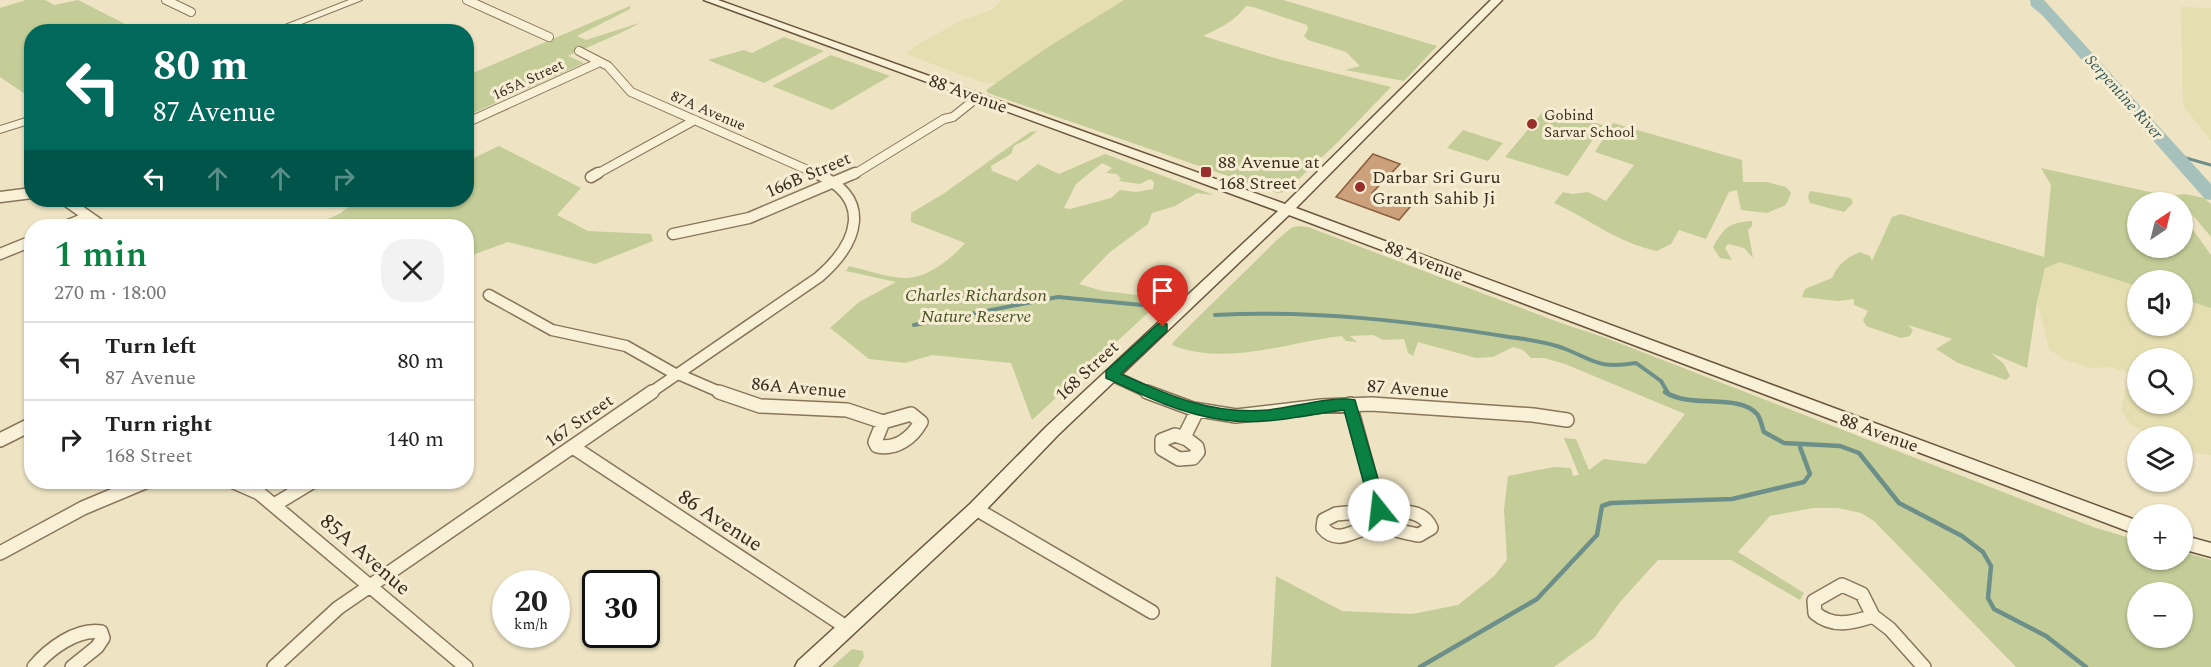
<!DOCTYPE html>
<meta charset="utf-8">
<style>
body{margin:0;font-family:Spectral,serif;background:#f2f2f2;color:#222;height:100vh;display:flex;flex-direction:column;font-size:22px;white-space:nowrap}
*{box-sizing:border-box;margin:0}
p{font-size:20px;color:#767676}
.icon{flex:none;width:33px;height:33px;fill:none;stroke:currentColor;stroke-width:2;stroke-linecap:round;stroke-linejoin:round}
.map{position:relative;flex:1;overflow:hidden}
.panel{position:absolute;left:24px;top:219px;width:450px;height:270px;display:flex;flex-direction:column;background:#fff;border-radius:24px;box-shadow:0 2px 4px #0004}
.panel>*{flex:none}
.banner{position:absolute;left:24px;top:24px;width:450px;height:183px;border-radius:24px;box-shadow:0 2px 4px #0004;background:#00695c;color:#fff;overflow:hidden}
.needle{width:39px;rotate:35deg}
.tools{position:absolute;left:2127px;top:192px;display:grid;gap:12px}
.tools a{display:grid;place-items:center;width:66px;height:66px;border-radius:50%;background:#fff;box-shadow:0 2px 4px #0004;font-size:30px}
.speed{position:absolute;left:492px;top:570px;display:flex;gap:12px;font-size:30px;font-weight:700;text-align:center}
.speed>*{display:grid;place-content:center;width:78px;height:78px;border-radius:50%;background:#fff;box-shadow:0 2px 4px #0004;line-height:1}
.speed small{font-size:15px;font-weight:400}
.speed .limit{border:3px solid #111;border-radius:9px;background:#fff;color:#111}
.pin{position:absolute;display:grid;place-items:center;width:51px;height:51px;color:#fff;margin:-62px -26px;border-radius:50% 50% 50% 0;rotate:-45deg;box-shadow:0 0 6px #0007}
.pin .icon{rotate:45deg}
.me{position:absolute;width:66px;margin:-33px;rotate:344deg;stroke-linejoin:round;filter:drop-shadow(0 0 4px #0008)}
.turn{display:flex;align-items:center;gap:21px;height:126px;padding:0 30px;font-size:27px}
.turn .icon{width:78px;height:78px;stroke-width:2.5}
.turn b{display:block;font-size:42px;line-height:51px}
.lanes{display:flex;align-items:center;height:57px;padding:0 30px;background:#0003;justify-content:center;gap:30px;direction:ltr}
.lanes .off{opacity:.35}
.round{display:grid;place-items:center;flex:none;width:63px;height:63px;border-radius:24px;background:#f2f2f2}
.head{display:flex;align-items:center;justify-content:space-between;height:102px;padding:0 30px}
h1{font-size:36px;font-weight:600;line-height:45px;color:#0b8043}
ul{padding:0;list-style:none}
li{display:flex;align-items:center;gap:18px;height:78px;padding:0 30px;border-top:2px solid #e0e0e0}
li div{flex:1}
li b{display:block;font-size:22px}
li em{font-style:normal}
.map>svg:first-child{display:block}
</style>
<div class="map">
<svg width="2211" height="667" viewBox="0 0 2211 667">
<rect width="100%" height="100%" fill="#eee4c4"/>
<!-- farmland -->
<path fill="#e4deb1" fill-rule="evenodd" d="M1002,0H1124L1048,47L996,83L981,82L908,55L907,52L917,45L962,20L993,9Z
M2181,7L2211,8V141L2183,106Z
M2060,262L2137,286L2138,326H2182L2183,299L2211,308V455L2183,451L2182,436H2152L2130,424L2121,410L2125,390L2136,380L2133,374L2110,367L2091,368L2063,359L2049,349L2037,302L2045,268ZM2138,358H2182V404H2138Z"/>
<!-- green -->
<path fill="#c4cc98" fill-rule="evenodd" d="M26,0H45L54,5L78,0L139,31L32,32L31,98L0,77V8Z
M1124,0H1283L1437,46L1404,81L1345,70L1360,66L1346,52L1308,40L1304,36L1308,29L1307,25L1253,7L1246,6C1235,21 1220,28 1203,36L1278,59L1391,87L1338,142L1285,192L1277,193L988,93L986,90L1048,47Z
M630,6V9L577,36L586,40L639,23C636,27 579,51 568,56L584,63L467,116L466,76Z
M784,37L824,51L764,83L708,60L744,50L752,53Z
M831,55L890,76L832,110L772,86Z
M1546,108L1603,125L1568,176L1505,157Z
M1613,123L1742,160L1743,182H1767L1786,187L1791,193L1786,205L1767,213L1741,210L1737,190L1729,192L1706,239L1679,230L1671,244L1657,251C1618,243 1591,220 1554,203L1563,192L1572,194L1588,192L1606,201L1634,165L1595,152Z
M1463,130L1503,143L1488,161L1447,148Z
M1037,131L1029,138L1014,146L1011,154L991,166L992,171L1017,181L1038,164L1059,174L1105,154L1214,195L1197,193L1175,206L1152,213L1148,224L1110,252L1079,284L1103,291L1164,298L1032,420L1011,363L932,355L905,363L869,359L830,328L859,302L896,282L846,271L849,266C867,270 888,278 906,278C928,278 952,258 965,243L911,222V213L943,194L1030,132ZM1102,163L1112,168L1106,173L1117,174L1121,179L1119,181L1140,184L1150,179L1154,182L1153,189L1136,192L1120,190L1111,198L1070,209L1064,208L1076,184Z
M499,146L581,188L557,215L588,231L651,234L653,241L595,264L508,242L467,257L466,226H313L341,213L354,202L351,200H466L467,161Z
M2041,168L2159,194L2169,202H2138V248H2182L2183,216L2211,255V308L2183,299L2182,280H2138L2137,286L2060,262L2045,268L2037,302L2027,368L1991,353L2004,364L2010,376L2006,380L1958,363L1936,349L1952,339L1908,325L1913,330L1910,336L1901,338L1866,326L1863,320L1868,311L1871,312L1854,305V299L1838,301L1802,297L1805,289L1832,278C1839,263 1846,258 1860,252L1870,256L1872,261L1892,217L1901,214L2044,257L2051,185Z
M1810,191L1851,198L1853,203L1844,212L1810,203L1808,197Z
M2185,194L2204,198L2211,204V237L2176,195Z
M1752,221V226L1748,230L1753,258L1744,248L1728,244L1725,248L1732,260L1720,258L1713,247C1724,228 1729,222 1752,221Z
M1298,226L1308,227L1558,322L1606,338L2096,528L2137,540L2138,560H2182L2183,552L2211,560V667H2016L1874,521L1861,513L1838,508H1813L1770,516L1738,552L1804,593L1800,600L1731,560H1658L1620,602L1594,638L1554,667H1271L1276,576L1342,611L1412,614L1458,605L1494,576L1507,560L1504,510L1508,476L1554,467L1571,468L1573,476L1579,475L1564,438L1576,439L1589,470L1604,459L1646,464L1685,414L1565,364L1544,358H1531L1523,350L1513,347L1493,357L1476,358L1418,342L1413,356L1408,353L1404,339L1383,340L1373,335L1350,336L1357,342L1346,341L1342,336C1288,342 1229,366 1174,346L1172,344L1179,336L1278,239L1291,228ZM2138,592H2182V638H2138Z
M852,649L863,651L864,657L858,667H832Z"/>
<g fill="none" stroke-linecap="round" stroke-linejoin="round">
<!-- stream-far2 -->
<path stroke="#6c9089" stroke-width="3" d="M2172,154L2211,165"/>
<!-- stream-far1 -->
<path stroke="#6c9089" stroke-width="4" d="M1215,315C1315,310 1411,321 1509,337C1526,339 1546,342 1563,348C1596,361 1597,369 1636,363L1661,381L1668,393
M914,325L1058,297L1163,307"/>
<!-- stream -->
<path stroke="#6c9089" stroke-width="4.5" d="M1665,392C1691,409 1738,393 1757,414C1761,419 1762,427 1764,432L1784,443L1840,446L1859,453L1899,503L1962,536L1983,552L1991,566L1988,598L1994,609L2046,636L2086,667
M1420,667L1537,599L1597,535L1602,506L1611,503L1732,499L1804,482L1810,474L1800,447"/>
<!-- river -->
<path fill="#a6c1bb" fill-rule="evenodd" d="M2030,0H2044L2211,184V200L2205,199L2043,16L2031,6Z"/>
</g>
<!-- building -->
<path fill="#cca07a" stroke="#886040" stroke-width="1.5" d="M1373,154L1400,164L1372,193L1410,207L1399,220L1336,197Z"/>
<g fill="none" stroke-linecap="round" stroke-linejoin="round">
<defs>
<path id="minor-far2" d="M166,0L191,12
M467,0L549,37
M579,51L608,66L631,92L819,175
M466,123L600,62
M595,175L695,120
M853,175L944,119L953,117L978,97"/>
<path id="minor-far1" d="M591,177L598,173
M0,197L32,193
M65,200L102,226
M66,226L88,217
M673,234L749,218L855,173
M0,254L32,241
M489,295L552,330L626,346L677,375
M678,374L722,393
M1111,375L1150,393
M650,393L819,277C858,243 874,199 816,173"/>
<path id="minor" d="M719,392L760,406L847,410L883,422
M1147,392L1193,409L1236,416L1321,406L1371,404L1533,415L1567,420
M1350,404L1379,510
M911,414L921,422C912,438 896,450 877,446L875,442L883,422Z
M1175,435L1187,439L1197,447L1198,452L1193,458L1179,459L1162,449V440Z
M1184,437L1197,411
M0,440L32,424
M573,447L846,627
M234,482L259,493L466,667
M274,505L312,482
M976,509L1152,612
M1379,510C1398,513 1422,507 1431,528L1419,535C1403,533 1389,526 1372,527C1354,529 1338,546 1323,528L1324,520L1336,514Z
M0,553L83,508L145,482
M1842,585L1862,594L1873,616C1852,623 1833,628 1815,613L1814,601Z
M1873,616L1890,629L1924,667
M34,667C49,649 77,628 101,632L103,638L97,647L72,667
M274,667L338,608L652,392"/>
<path id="tertiary" d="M349,0H362L281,32H267Z
M32,116V123L0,133V126Z"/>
<path id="secondary" d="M704,0H718L1285,204L1491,0H1502L1296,208L2138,521V535L1289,215L1058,435L982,514L818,667H795L798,661L970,504L1046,427L1278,211Z
M2182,535L2211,543V557L2182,549Z"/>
</defs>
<!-- minor-far2 casing -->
<use href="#minor-far2" stroke="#89755a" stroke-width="10"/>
<!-- minor-far1 casing -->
<use href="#minor-far1" stroke="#89755a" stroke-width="13"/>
<!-- minor casing -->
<use href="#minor" stroke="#89755a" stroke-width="16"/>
<!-- tertiary casing -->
<use href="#tertiary" stroke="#89755a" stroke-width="2"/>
<!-- secondary casing -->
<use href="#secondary" stroke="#6b563d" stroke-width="3"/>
<!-- minor-far2 -->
<use href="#minor-far2" stroke="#f9f1d7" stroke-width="8"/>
<!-- minor-far1 -->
<use href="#minor-far1" stroke="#f9f1d7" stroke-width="10"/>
<!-- minor -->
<use href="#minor" stroke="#f9f1d7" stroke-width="13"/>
<!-- tertiary -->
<use href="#tertiary" fill="#f9f1d7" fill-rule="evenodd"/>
<!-- secondary -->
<use href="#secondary" fill="#f9f1d7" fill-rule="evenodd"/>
</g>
<!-- route -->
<path fill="#0b8043" stroke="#07532c" stroke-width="1.5" d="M1163,323L1167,324V331L1121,374C1170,396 1212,415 1268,410C1289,408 1337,395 1355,400L1387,510L1385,514L1379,516L1371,510L1344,410C1305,415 1263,426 1224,420C1181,414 1144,396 1106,378V371L1158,324Z"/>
<!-- markers -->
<g fill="#982f2a" stroke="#f6edd3" stroke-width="2">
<circle cx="1532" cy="124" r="6"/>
<rect x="1200" y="166" width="12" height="12" rx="3"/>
<circle cx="1360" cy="187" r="6"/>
</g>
<g text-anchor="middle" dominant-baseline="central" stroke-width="6" stroke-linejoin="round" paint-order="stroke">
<!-- far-street labels -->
<g font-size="15" fill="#392c1e" stroke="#f6edd3">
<text transform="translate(528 80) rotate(-25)">165A Street</text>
<text transform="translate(708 111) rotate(23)">87A Avenue</text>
</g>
<!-- far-poi labels -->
<g font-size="15" fill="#392c1e" stroke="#f6edd3" text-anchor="start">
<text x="1544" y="115">Gobind<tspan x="1544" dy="17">Sarvar School</tspan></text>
</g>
<!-- far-water labels -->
<g font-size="16" font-style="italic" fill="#2e5858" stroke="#f6edd3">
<text transform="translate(2124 97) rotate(48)">Serpentine River</text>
</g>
<!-- street labels -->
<g font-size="18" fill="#392c1e" stroke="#f6edd3">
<text transform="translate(968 94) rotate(20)">88 Avenue</text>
<text transform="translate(808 175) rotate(-23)">166B Street</text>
<text transform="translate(1424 261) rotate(21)">88 Avenue</text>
<text transform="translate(1087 371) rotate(-43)">168 Street</text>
<text transform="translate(799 388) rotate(5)">86A Avenue</text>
<text transform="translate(1408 389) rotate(4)">87 Avenue</text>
<text transform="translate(579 421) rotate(-35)">167 Street</text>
<text transform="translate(1879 433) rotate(20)">88 Avenue</text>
</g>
<!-- poi labels -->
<g font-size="18" fill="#392c1e" stroke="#f6edd3" text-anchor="start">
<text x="1218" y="162">88 Avenue at<tspan x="1218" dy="21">168 Street</tspan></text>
<text x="1372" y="177">Darbar Sri Guru<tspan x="1372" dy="21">Granth Sahib Ji</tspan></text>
</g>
<!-- park labels -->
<g font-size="18" font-style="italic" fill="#475525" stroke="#f6edd3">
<text x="976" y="295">Charles Richardson<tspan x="976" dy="21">Nature Reserve</tspan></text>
</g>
<!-- near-street labels -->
<g font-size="21" fill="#392c1e" stroke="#f6edd3">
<text transform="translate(720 521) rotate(33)">86 Avenue</text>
<text transform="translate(365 555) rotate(41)">85A Avenue</text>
</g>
</g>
</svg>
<div class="tools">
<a><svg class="needle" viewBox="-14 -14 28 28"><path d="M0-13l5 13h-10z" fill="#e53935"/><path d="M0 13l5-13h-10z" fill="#767676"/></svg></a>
<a><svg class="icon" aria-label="sound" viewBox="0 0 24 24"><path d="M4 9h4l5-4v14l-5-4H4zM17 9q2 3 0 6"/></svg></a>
<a><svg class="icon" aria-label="search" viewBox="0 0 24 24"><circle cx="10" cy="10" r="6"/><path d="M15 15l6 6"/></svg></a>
<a><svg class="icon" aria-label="layers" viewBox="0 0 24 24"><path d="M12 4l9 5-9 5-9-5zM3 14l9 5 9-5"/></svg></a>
<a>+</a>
<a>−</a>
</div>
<div class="speed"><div>20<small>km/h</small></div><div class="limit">30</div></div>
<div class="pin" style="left:1163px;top:327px;background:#d93025"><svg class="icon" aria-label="arrive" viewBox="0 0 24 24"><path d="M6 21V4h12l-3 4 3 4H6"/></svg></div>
<svg class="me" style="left:1379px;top:510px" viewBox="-20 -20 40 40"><circle r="19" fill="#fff"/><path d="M0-13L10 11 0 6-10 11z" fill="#0b8043"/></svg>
<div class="banner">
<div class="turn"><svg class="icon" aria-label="left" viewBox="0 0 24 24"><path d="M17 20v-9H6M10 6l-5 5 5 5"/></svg><div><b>80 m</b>87 Avenue</div></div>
<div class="lanes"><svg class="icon" aria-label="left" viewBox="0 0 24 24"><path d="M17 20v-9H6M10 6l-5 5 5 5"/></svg><svg class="icon off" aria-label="ahead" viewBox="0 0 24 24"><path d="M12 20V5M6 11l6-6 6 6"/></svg><svg class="icon off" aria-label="ahead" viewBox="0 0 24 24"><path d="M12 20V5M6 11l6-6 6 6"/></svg><svg class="icon off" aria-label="right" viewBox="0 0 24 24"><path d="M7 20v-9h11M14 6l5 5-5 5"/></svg></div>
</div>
<section class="panel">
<div class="head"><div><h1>1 min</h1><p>270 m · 18:00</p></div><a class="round"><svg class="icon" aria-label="close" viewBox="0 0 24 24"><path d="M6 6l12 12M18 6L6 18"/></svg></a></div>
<ul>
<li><svg class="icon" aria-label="left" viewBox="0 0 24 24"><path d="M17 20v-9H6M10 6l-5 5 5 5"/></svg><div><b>Turn left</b><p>87 Avenue</p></div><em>80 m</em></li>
<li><svg class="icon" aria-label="right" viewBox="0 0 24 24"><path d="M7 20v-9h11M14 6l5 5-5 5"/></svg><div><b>Turn right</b><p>168 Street</p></div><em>140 m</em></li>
</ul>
</section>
</div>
